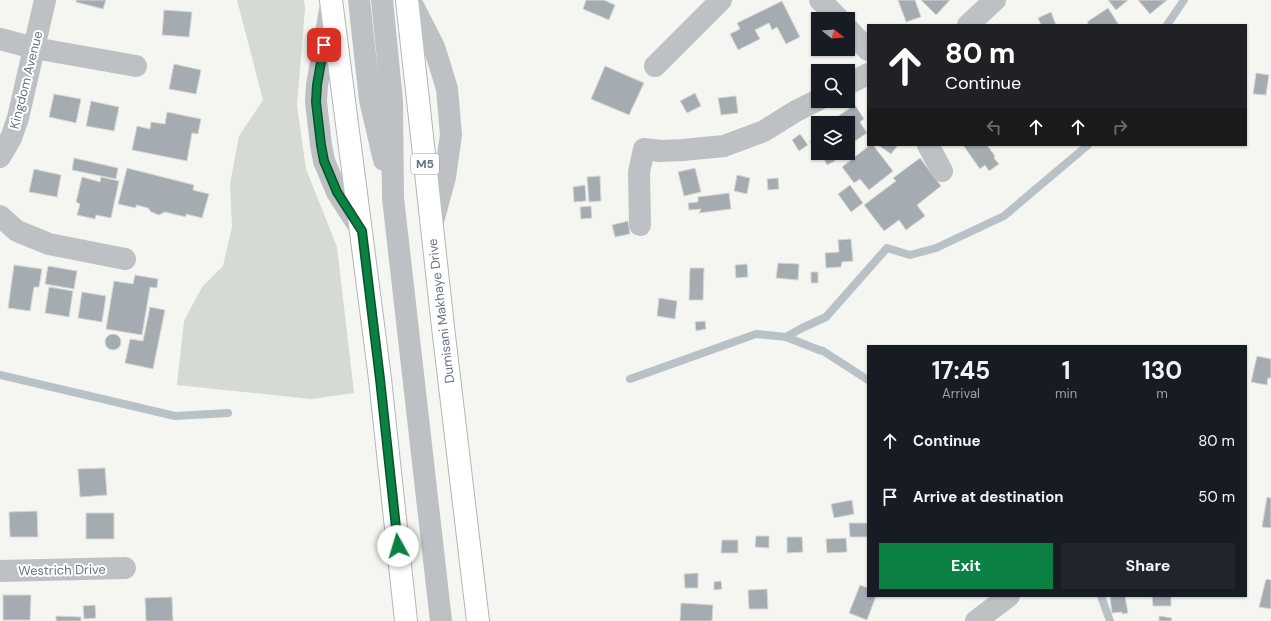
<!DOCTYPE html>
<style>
body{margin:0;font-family:"DM Sans",sans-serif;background:#20242c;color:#f1f3f6;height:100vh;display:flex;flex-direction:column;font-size:15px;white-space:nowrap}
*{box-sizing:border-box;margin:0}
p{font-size:13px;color:#9ea1a6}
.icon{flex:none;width:22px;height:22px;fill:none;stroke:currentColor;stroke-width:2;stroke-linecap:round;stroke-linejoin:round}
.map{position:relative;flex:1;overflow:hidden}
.drawer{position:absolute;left:867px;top:345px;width:380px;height:252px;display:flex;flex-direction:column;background:#171b24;border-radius:0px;box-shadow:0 1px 3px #0004}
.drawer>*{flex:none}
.guide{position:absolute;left:867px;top:24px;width:380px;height:122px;border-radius:0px;box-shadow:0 1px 3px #0004;background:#202124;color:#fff;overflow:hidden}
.needle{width:26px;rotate:107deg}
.buttons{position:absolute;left:811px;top:12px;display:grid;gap:8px}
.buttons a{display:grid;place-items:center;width:44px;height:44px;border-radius:0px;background:#171b24;box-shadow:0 1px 3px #0004;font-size:20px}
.pin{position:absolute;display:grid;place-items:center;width:34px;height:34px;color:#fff;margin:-17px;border-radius:8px;box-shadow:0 2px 6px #0006}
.me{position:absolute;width:44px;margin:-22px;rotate:354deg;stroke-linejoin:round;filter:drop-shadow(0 0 3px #0008)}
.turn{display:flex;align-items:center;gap:14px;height:84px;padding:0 12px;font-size:18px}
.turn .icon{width:52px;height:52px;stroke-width:2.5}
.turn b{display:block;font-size:28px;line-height:34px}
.lanes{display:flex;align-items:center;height:38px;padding:0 12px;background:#0003;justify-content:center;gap:20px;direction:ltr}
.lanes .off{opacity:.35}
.eta{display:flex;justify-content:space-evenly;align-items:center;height:68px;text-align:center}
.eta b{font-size:24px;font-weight:700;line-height:28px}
.primary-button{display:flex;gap:8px;margin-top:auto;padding:8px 12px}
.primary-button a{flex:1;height:46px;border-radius:0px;background:#0b8043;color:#fff;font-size:16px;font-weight:700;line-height:46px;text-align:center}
.primary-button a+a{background:#20242c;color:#f1f3f6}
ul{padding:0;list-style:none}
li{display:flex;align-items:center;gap:12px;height:56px;padding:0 12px}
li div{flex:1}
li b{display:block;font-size:15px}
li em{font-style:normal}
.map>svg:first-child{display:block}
</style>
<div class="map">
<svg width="1271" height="621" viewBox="0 0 1271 621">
<rect width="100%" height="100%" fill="#f5f5f2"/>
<!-- green -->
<path fill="#d5dad2" d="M237,0H304L305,8L297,106L306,169L337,247L354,393L311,399L177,385L184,321L202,287L223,266L232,227L230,184L239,136L263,100Z"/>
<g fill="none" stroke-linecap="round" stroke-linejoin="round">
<!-- stream -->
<path stroke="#b8c1c5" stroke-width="8" d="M1167,25L1184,0
M786,337L802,328L826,317L887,248L910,255L936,248L1004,216L1088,145
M0,375L175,416L228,413
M630,379L756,334L786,337L819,350L823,351L868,380
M1101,596L1110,621"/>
</g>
<!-- building -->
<path fill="#a5acb1" stroke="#d7d7d5" d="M76,0H106L103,9L76,2Z
M586,0H604L615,5L609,20L583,9Z
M898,0H915L921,17L906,22Z
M921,0H950L936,15Z
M1108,0H1128L1116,10Z
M1138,0H1167L1150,14Z
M782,1L800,37L786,44L777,27L772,30L769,23L755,30L760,39L738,50L730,34L740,29L737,23Z
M1108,8L1119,25H1089L1087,22Z
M164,10L192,12L189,37L162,35Z
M1051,12L1056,25H1041L1038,18Z
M174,64L201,70L196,94L169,89Z
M605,66L644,83L629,115L591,99Z
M1256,73L1269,75L1266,95L1253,94Z
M695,93L701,106L687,113L680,101Z
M54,94L81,99L76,123L49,117Z
M736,96L738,113L721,115L718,98Z
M91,101L119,107L114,131L86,126Z
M855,105L864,119L860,122L867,133L852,143L848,136V123H839L835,118Z
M167,112L201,119L198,134L192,133L187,161L132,150L137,126L150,129L151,122L165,124Z
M800,134L808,145L799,151L792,140Z
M818,137V153H830L835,161L827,165L822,155L819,156L810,141Z
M870,145H873L893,171L869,190L860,179L854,183L842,167Z
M878,145H898L891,154Z
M963,145H987L995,156L994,158L999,164L989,171L985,165L980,169Z
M74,158L118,168L116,179L72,170Z
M920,158L941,186L917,205L925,216L906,230L899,220L884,231L864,205L896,181L893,178Z
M127,168L194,185L193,190L209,194L202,218L186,214V217L165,212L159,215L151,212L148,208L136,205V208L118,204Z
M695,168L701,192L684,196L678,172Z
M34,169L61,175L57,197L29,192Z
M737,175L750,178L747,194L734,191Z
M600,176L601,201L589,202L587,177Z
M82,177L100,182L101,177L119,181L111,218L96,215L95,219L77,215L80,204L76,202Z
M778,178L779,189L768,190L767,179Z
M585,185L586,201L574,202L573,187Z
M850,185L863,203L851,212L838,194Z
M729,193L731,209L699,213L701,209L689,210L688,203L698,202V197Z
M591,206L592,218L581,219L580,207Z
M628,221L630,234L615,237L612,225Z
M851,239L853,261L842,262L841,267L826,268L825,253L839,252L838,240Z
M778,263L799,264L798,280L776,278Z
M747,264L748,277L736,278L735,265Z
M14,265L42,269L39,287H34L30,311L8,308Z
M48,266L77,271L74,289L45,284Z
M690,268H704L703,300H689Z
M811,272H818V283H811Z
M135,275L158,279L157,288L150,287L142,335L106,329L114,281L133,284Z
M49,287L73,291L69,317L45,313Z
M82,292L106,296L102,322L78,318Z
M659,298L677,301L675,319L657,316Z
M150,307L165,310L153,369L125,363L130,339L143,341Z
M705,321L706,329L696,331L695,322Z
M105 342a8 8 0 1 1 16 0a8 8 0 1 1-16 0Z
M1257,356L1271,359V378H1268L1267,385L1251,382Z
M105,468L107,495L80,497L78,469Z
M1267,497L1271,498V528L1262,527Z
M852,500L854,514L834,518L831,504Z
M37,511L38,537H10L9,512Z
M86,513H114V539H86Z
M849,523H868V537H850Z
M756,536H769V548L755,547Z
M787,537H802L803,552L787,553Z
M846,538L847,552L827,553L826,539Z
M722,540H738V553H721Z
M698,573V588H685L684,574Z
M1266,579L1271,580V609L1259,607Z
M721,581L722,589L714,590V582Z
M860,585L868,588V596H876L867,620L849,613Z
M767,589L768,609H749L748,590Z
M3,595H31L30,620H3Z
M1125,596L1128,613L1122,614V612L1112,613L1110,597Z
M1152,596H1171V606H1153Z
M172,597L173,621H146L145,598Z
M681,603L713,605L712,621H680Z
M95,605L96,618L84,619L83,606Z
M56,616L81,617V621H56Z
M1159,616L1172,618L1171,621H1159Z"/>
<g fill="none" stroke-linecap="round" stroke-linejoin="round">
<defs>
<path id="major" d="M331,0L380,379L406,621
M407,0L443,327L478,621"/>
</defs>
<!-- major casing -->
<use href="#major" stroke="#b1b5b8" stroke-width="24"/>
<!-- minor -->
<path stroke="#bdc1c4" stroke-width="22" d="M359,0L370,100L384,160
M382,0L392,101L393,198L441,621
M410,0L434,47L441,69L447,89L451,135L445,177L432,225
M820,0L839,19
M330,10L317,85L316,102L321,145L324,161L337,192L362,231
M968,25L995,0
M848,29L868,50
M0,39L34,48L136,66
M655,66L721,0
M848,84L868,74
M928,145L942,171
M0,157L11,138L18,118L45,0
M0,216L17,231L49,244L125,259
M640,225L639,172L644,149L661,151L683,150L724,146L764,131L796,111L818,100
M0,571L125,568
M976,621L1009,596"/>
<!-- major -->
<use href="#major" stroke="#fff" stroke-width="22"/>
</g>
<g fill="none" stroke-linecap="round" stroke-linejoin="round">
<defs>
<path id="route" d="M324,45L317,85L316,102L321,145L324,161L337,192L362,231L380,379L398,546"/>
</defs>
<!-- route casing -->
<use href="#route" stroke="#07532c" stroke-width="10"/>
<!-- route -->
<use href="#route" stroke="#0b8043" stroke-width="7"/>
</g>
<g text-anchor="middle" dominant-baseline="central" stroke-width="4" stroke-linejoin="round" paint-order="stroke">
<!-- shield labels -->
<rect fill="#fff" stroke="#959ea6" stroke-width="1" x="411" y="154" width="28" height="20" rx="3"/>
<g font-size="12" font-weight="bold" fill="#687580">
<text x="425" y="164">M5</text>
</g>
<!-- street labels -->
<g font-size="13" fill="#687580" stroke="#fff">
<text transform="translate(26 80) rotate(-76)">Kingdom Avenue</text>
<text transform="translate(441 311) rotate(-97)">Dumisani Makhaye Drive</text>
<text transform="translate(62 570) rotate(-1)">Westrich Drive</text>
</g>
</g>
</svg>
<div class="buttons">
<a><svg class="needle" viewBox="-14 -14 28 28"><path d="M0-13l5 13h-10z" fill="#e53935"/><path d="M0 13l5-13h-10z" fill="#9ea1a6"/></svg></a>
<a><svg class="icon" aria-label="search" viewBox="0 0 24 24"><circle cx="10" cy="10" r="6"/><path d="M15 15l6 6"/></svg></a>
<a><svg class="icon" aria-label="layers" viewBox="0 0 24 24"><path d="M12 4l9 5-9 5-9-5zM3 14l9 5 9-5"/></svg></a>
</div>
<div class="pin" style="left:324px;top:45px;background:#d93025"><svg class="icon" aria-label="arrive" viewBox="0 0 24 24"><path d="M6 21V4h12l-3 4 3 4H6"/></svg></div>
<svg class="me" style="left:398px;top:546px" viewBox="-20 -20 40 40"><circle r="19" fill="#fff"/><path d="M0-13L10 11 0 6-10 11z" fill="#0b8043"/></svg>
<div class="guide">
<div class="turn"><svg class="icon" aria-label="ahead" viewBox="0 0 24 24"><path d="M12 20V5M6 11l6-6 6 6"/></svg><div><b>80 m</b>Continue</div></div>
<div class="lanes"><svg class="icon off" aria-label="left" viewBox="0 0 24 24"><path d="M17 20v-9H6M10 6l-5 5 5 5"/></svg><svg class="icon" aria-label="ahead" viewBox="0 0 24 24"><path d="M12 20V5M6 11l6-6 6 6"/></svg><svg class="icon" aria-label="ahead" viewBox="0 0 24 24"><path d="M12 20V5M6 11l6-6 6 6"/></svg><svg class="icon off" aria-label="right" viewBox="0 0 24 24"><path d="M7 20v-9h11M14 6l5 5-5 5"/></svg></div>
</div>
<section class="drawer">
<div class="eta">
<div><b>17:45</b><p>Arrival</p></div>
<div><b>1</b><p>min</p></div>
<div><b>130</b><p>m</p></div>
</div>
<ul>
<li><svg class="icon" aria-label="ahead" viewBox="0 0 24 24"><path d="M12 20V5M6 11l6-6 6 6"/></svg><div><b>Continue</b></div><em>80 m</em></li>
<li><svg class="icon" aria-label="arrive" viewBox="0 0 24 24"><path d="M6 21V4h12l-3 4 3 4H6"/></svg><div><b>Arrive at destination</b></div><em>50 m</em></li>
</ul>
<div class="primary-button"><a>Exit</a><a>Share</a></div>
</section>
</div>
